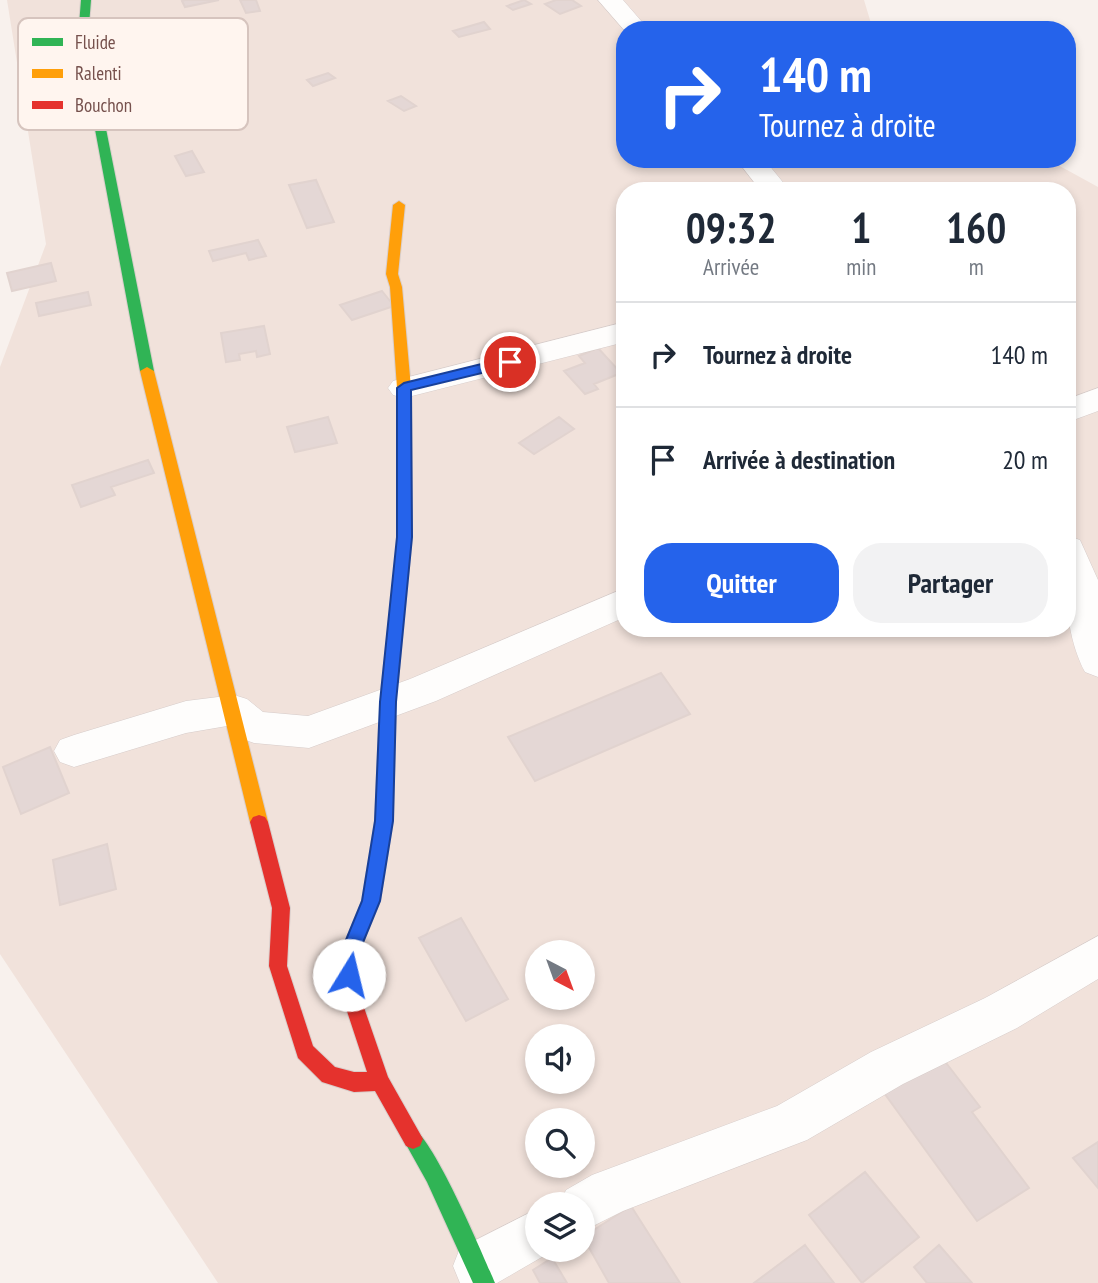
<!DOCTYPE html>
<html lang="fr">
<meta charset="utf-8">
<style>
body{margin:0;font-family:"PT Sans Narrow",sans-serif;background:#f2f2f3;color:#1f2937;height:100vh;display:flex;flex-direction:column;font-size:26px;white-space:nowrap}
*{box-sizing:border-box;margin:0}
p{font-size:23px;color:#747a83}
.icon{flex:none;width:38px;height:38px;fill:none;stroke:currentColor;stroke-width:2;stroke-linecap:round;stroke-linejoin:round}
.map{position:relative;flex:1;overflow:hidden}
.side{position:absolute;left:616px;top:182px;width:460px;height:455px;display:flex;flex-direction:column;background:#fff;border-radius:28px;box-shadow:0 4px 10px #0003}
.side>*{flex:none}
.hud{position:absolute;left:616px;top:21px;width:460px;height:147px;border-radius:28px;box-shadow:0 4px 10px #0003;background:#2563eb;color:#fff;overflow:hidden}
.needle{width:46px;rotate:139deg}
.fabs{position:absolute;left:525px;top:940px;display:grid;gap:14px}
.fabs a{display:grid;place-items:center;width:70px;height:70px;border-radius:50%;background:#fff;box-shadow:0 4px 10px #0003;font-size:35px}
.pin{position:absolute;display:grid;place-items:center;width:60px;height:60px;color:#fff;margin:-30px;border:4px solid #fff;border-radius:50%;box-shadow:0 2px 7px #0007}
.me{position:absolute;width:77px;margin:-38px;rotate:9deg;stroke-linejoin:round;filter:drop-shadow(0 0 5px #0008)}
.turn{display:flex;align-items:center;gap:24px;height:147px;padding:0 28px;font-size:32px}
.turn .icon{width:91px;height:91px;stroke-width:2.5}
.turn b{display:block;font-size:49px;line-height:60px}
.eta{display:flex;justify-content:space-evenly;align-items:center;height:119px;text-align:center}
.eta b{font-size:42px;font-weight:700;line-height:49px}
.action{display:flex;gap:14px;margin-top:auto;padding:14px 28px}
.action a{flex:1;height:80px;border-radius:28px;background:#2563eb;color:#fff;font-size:28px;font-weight:700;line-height:80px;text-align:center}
.action a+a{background:#f2f2f3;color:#1f2937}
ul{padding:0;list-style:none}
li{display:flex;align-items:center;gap:21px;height:105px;padding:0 28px;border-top:2px solid #e0e1e3}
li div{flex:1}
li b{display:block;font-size:26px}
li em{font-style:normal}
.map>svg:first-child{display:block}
</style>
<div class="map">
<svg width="1098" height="1283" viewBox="0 0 1098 1283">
<rect width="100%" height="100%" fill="#f8f1ed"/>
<!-- residential -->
<path fill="#f1e2db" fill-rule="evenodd" d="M7,0H864L873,30H625V159H1047L1098,187V1283H218L0,954V367L46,244ZM625,191H1068V628H625ZM537,952H583V998H537ZM537,1036H583V1082H537ZM537,1120H583V1166H537ZM537,1204H583V1250H537Z"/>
<!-- building -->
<path fill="#e4d7d5" stroke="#e1d3cf" stroke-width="2" d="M185,0H219L185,7L182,1Z
M240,0H256L260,11L246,13Z
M524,0L531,4L513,10L507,6Z
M556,0H572L581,6L560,14L545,4Z
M484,22L490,29L459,37L453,31Z
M328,73L335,78L313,86L307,80Z
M401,96L416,106L404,111L388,101Z
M192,151L204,172L186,176L175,156Z
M316,180L334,222L307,228L289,185Z
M258,240L266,256L249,260L246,253L213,261L209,251Z
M51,263L56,281L12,291L7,273Z
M382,291L394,306L352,320L340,305Z
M88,292L91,305L39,316L36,303Z
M264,326L270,354L257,357L256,351L239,354L240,360L226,362L221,333Z
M598,348L621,373L594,384L598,389L585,394L564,371L585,363L579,356Z
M328,417L337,443L295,452L287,427Z
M559,417L574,429L534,454L519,443Z
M148,460L154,473L111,487L115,495L81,507L72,485Z
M661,673L690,714L535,781L508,737Z
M50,747L69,793L21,814L3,767Z
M107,844L116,889L60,905L53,860Z
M461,918L508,999L466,1021L419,938Z
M940,1055L980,1107L972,1112L1029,1188L977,1221L882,1090Z
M1098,1142V1188L1073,1158Z
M865,1172L919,1237L862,1283L809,1215Z
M631,1206L680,1283H609L583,1237Z
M805,1245L834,1283H754Z
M939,1245L972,1283H927L914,1267Z
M552,1258L567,1283H540L533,1270Z"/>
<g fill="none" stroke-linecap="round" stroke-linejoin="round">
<defs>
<path id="street" d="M598,0H623L649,30L625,31Z
M736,159H764L790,191H761Z
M625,322V342L404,398L393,395L388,388L393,381Z
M1098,388V411L1068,422V399Z
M1068,536L1080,540L1098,580V677L1085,672C1064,633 1064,580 1068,536Z
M625,588V617L436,701L309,748L254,743L240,738L227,726L186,733L74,767L60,762L54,751L60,740L74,735L186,701L234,695L247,699L263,712L308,716L410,679Z
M1098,936V979L1017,1028L903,1084L807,1140L623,1211L583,1231V1204H560L566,1190L592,1175L777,1106L871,1052L985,998Z
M537,1209V1250H554L497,1283H460L453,1266L460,1248Z"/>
<path id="fast" d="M81,0H91L88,38L154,371L147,375L140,371L78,38Z
M413,1129C433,1137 484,1257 495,1283H473L427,1182L403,1139L406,1132Z"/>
<path id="slow" d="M399,201L405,205L398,274L402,287L411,388L412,537L396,701L394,706H382L380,701L398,537L397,388L390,287L386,274L393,205Z
M147,367L154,371L268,822L265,827L259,829L253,827L250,822L140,371Z"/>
<path id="jam" d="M388,694L394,696L396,701L393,821L380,901L357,957L359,993L388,1077L423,1139L420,1146L413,1149L406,1146L375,1091L354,1092L322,1082L298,1058L269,966L272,908L250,822L253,817L259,815L265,817L268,822L290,908L287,966L313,1046L335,1067L354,1072H367L341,993L339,957L362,901L375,821L380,701L382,696Z"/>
</defs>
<!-- street casing -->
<use href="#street" stroke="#d6ccca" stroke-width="1"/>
<!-- fast casing -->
<use href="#fast" stroke="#d9cecb" stroke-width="2"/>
<!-- slow casing -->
<use href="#slow" stroke="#d9cecb" stroke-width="2"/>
<!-- jam casing -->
<use href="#jam" stroke="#d9cecb" stroke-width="2"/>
<!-- street -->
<use href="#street" fill="#fefdfc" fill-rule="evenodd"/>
<!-- fast -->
<use href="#fast" fill="#30b455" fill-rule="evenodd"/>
<!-- slow -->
<use href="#slow" fill="#ff9f0a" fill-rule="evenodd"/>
<!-- jam -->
<use href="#jam" fill="#e5322d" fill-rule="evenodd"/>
</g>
<!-- route -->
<path fill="#2563eb" stroke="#184099" stroke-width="2" d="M510,357L517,362L515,365L411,390L412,537L396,702L393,821L380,901L357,957L356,981L349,984L342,981L339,957L362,901L375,821L380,702L397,537V388L404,383Z"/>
<!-- legend -->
<rect x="18" y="18" width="230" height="112" rx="10" fill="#fff5ef" stroke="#d6c4be" stroke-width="2"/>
<rect x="32" y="38" width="31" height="8" fill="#30b455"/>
<rect x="32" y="69" width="31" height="9" fill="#ff9f0a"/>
<rect x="32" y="101" width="31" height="8" fill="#e5322d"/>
<g font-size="19" fill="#76514d">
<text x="75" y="49">Fluide</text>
<text x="75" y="80">Ralenti</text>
<text x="75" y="112">Bouchon</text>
</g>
</svg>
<div class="fabs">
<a><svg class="needle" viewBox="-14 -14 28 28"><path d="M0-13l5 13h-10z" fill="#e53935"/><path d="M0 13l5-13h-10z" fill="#747a83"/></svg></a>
<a><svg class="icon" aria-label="sound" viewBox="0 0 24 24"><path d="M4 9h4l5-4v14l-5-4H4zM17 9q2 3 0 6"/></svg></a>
<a><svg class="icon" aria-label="search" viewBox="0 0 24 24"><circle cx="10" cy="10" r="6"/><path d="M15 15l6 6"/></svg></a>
<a><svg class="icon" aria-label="layers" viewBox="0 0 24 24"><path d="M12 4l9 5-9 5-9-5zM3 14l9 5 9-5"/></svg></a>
</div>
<div class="pin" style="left:510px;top:362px;background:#d93025"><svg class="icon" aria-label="arrive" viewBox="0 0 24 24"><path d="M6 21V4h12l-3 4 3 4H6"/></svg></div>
<svg class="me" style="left:349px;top:975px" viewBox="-20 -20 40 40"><circle r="19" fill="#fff"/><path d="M0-13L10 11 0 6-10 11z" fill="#2563eb"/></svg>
<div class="hud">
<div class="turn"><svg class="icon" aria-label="right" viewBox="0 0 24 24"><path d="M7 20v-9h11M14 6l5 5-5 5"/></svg><div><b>140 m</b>Tournez à droite</div></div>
</div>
<section class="side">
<div class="eta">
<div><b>09:32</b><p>Arrivée</p></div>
<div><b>1</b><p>min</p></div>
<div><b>160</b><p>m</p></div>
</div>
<ul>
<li><svg class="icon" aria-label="right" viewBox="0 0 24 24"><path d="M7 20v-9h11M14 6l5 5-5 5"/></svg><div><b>Tournez à droite</b></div><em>140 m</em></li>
<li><svg class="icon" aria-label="arrive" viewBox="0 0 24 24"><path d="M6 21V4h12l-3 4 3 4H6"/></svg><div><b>Arrivée à destination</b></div><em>20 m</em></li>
</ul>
<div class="action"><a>Quitter</a><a>Partager</a></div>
</section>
</div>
